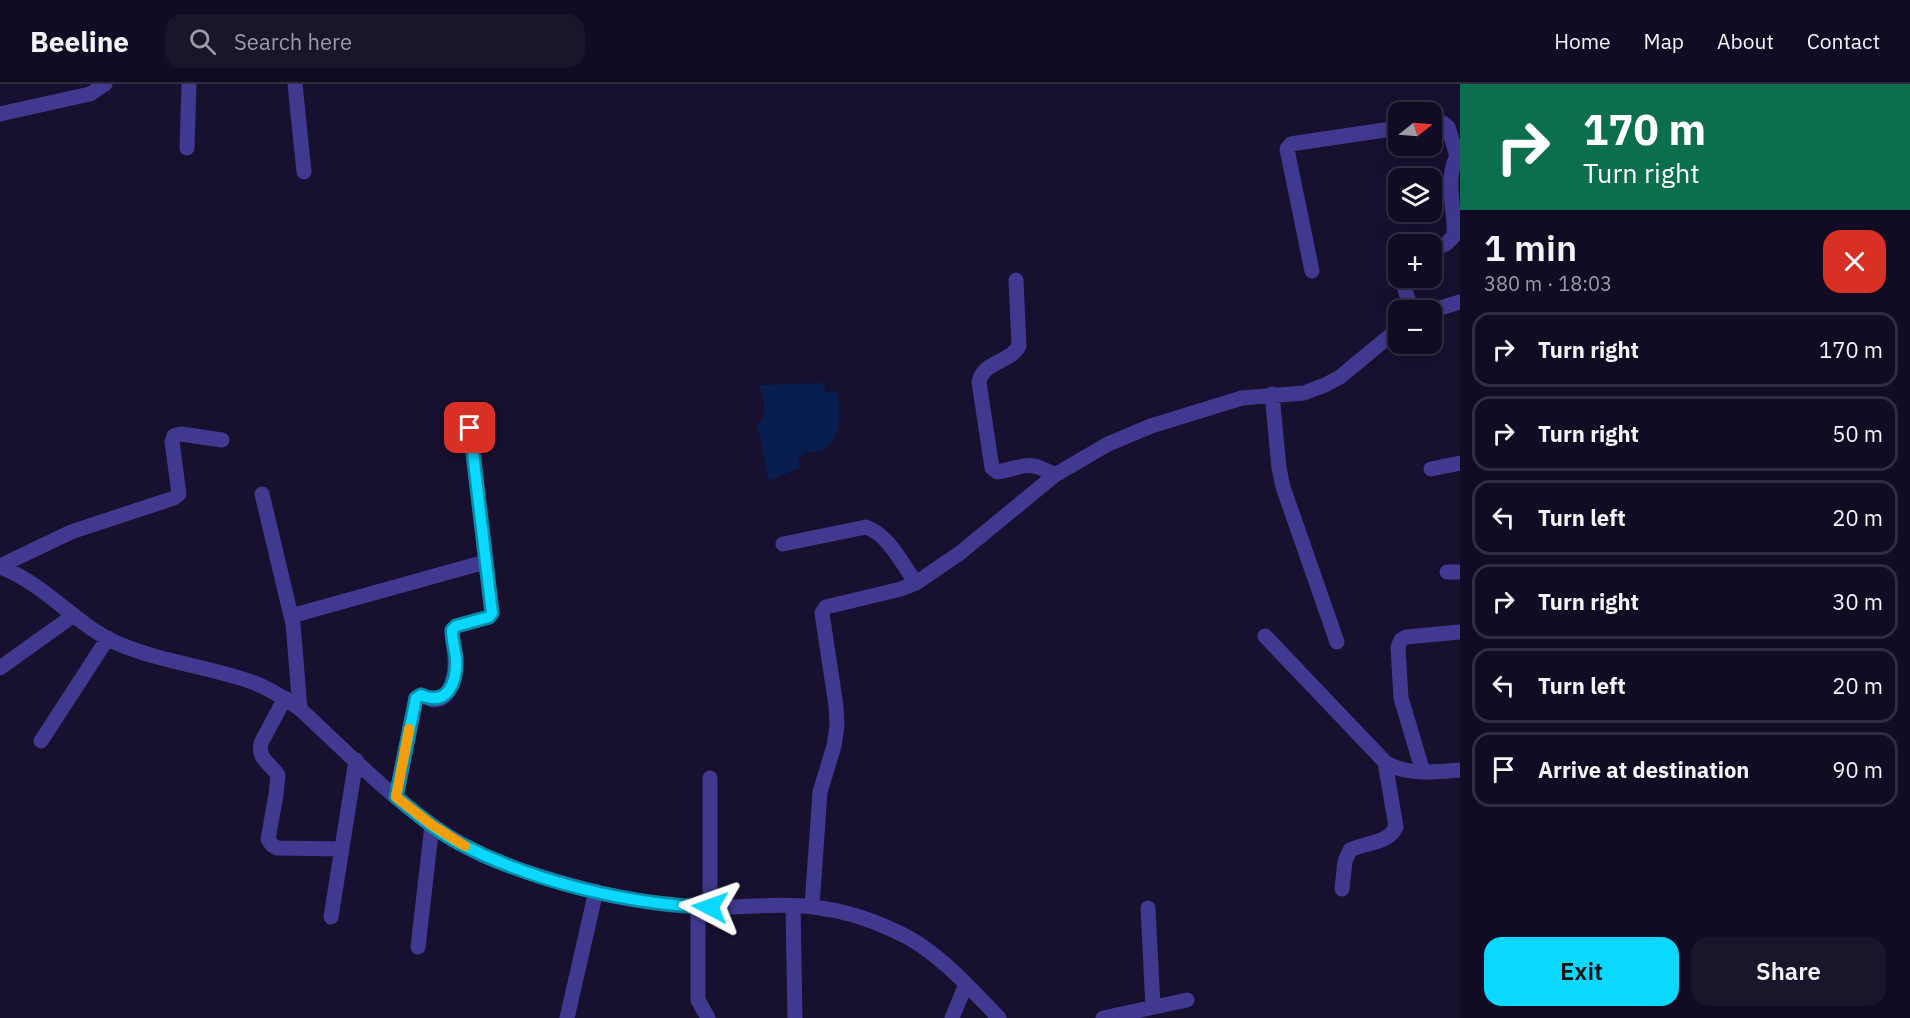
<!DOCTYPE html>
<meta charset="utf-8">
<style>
body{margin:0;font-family:"IBM Plex Sans",sans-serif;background:#1a152b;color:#f1f3f6;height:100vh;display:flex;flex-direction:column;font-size:22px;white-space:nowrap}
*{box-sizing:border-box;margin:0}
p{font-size:20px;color:#9c9ba6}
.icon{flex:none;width:33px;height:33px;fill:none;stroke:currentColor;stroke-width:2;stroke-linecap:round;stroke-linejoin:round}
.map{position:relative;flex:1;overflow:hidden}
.panel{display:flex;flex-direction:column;background:#110c23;width:450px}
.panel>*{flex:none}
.hud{background:#0b6e4f;color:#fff;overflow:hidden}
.needle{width:39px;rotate:73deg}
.tools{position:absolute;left:1388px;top:18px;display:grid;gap:12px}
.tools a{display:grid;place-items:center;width:54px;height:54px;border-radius:12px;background:#110c23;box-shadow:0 6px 24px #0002,0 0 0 2px #302c41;font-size:30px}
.pin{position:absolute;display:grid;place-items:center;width:51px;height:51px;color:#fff;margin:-26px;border-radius:12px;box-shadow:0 3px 9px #0006}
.me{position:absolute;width:66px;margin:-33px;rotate:274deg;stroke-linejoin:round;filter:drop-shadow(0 0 4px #0008)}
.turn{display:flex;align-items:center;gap:21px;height:126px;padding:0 24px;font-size:27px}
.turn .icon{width:78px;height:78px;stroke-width:2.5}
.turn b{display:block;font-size:42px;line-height:51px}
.round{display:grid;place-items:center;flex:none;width:63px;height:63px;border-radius:18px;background:#1a152b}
.overview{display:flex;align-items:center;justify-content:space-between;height:102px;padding:0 24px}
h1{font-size:36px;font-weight:600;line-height:45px}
.action{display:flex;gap:12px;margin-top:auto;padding:12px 24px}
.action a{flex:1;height:69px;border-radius:18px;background:#0ad8ff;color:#111;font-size:24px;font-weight:600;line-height:69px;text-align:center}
.action a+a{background:#1a152b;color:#f1f3f6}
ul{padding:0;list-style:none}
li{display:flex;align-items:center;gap:18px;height:75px;margin:0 12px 9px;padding:0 12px;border:3px solid #302c41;border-radius:18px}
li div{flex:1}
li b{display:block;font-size:22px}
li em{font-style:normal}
header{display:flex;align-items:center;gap:36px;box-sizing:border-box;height:84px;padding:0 30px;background:#110c23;border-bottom:2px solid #302c41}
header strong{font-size:28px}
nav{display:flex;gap:33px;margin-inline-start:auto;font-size:21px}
.search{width:420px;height:54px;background:#1a152b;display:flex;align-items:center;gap:15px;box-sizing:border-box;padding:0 21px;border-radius:18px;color:#9c9ba6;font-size:22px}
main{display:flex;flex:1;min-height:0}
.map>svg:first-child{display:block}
</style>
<header>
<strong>Beeline</strong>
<div class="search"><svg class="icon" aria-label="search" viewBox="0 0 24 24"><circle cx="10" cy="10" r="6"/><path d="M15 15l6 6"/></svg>Search here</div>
<nav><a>Home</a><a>Map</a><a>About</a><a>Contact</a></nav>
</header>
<main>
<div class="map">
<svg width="1460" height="934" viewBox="0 0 1460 934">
<rect width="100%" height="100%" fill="#17102f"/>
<!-- water -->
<path fill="#081e50" d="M823,299L826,308L837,307C840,327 844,352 824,365C819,368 811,368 805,368L798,376L801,384L769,396L757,340L763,336L764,316L759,301Z"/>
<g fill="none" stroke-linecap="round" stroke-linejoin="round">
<!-- minor -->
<path stroke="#413990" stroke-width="15" d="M295,0L304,88
M0,30L90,10L105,0
M1431,40L1443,39L1448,43L1457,72
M187,64L189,0
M1431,165L1446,160L1454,152C1456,123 1442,94 1460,67
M1312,187L1287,65L1291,60L1297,59L1398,44
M1402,194L1411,226
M1016,196L1019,262C1010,279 983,277 979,298L992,384L997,388C1026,383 1027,375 1055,391
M1431,227L1460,218
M1272,310L1279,384L1283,403L1337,558
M1431,385L1460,379
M262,410L293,540L300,625
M783,460L866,443C889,451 902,480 916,499
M0,482L71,448L174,414L179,410L172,358L174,352L181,350L222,356
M0,483C46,500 75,541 119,560C162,578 209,583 252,598C269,604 285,615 300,625C350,671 398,722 456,757C490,778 532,790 570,801C612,813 656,821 699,823C737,825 776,818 813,823C840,826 870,835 895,847C935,864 969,903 999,934
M1447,488H1460
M291,532L485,478
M1265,552L1385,678C1407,692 1435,688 1460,686
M0,584L74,531
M285,614L261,659C258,676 269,678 278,691L276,711L268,755L272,761L277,764L342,765
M41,657L108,554
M1423,688L1401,614L1398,563L1401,556L1406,553L1460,548
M710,694V823
M396,713L416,614L421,611C425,613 431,616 435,616C452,615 456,587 455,575C455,565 452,556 452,546L456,542L489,533L492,529L470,343
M1342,805L1345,777L1350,766C1366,758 1388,760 1396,743L1385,678
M793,822L795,934
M812,822L820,708L834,662L837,642L836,622L822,529L826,523L901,505L916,499L960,469L1055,391L1108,360L1151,342L1242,314L1304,309L1325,301L1340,293L1398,245
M698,823V916L708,934
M1148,824L1153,923
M331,833L356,676
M418,863L432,741
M567,934L596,807
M952,934L966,900
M1103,934L1187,916"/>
</g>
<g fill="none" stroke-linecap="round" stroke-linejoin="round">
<defs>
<path id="route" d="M470,344L492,529L489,533L456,542L452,546C452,556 455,565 456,575C457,598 448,623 421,611L416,614L396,713C416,729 436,747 459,759C531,797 629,821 710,823"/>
</defs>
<!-- route casing -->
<use href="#route" stroke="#068ca6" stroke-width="15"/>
<!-- route -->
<use href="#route" stroke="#0ad8ff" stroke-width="10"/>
<!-- slow -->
<path stroke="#f59e0b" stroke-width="10" d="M409,645L396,713L432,741L465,762"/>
</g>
</svg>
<div class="tools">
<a><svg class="needle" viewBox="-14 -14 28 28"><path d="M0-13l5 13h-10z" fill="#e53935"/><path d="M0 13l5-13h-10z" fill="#9c9ba6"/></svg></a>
<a><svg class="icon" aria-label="layers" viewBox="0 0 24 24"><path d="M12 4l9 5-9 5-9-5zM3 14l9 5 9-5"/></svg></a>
<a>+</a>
<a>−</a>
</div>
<div class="pin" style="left:470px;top:344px;background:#d93025"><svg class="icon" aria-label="arrive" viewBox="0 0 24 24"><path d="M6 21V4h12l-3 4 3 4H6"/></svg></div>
<svg class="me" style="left:710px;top:823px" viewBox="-20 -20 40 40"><path d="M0-17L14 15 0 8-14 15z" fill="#0ad8ff" stroke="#fff" stroke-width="4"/></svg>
</div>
<section class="panel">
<div class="hud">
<div class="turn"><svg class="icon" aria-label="right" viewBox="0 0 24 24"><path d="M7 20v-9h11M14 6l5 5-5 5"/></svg><div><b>170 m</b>Turn right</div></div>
</div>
<div class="overview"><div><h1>1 min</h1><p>380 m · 18:03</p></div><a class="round" style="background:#d93025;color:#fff"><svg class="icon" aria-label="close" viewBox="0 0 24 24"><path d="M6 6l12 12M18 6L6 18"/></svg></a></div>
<ul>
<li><svg class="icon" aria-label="right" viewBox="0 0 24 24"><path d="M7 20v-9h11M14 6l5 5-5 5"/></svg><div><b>Turn right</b></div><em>170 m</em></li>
<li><svg class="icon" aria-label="right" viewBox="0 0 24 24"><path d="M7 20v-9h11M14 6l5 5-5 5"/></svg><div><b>Turn right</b></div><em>50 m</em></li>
<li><svg class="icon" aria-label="left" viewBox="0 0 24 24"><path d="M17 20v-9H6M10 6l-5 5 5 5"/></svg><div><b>Turn left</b></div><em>20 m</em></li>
<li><svg class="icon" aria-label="right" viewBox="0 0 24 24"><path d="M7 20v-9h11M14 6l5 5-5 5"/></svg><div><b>Turn right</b></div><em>30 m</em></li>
<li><svg class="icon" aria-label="left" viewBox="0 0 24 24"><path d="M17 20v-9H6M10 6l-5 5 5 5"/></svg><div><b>Turn left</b></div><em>20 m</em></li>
<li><svg class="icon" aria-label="arrive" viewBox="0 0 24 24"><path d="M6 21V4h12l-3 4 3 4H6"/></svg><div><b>Arrive at destination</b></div><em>90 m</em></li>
</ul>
<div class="action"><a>Exit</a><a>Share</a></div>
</section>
</main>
